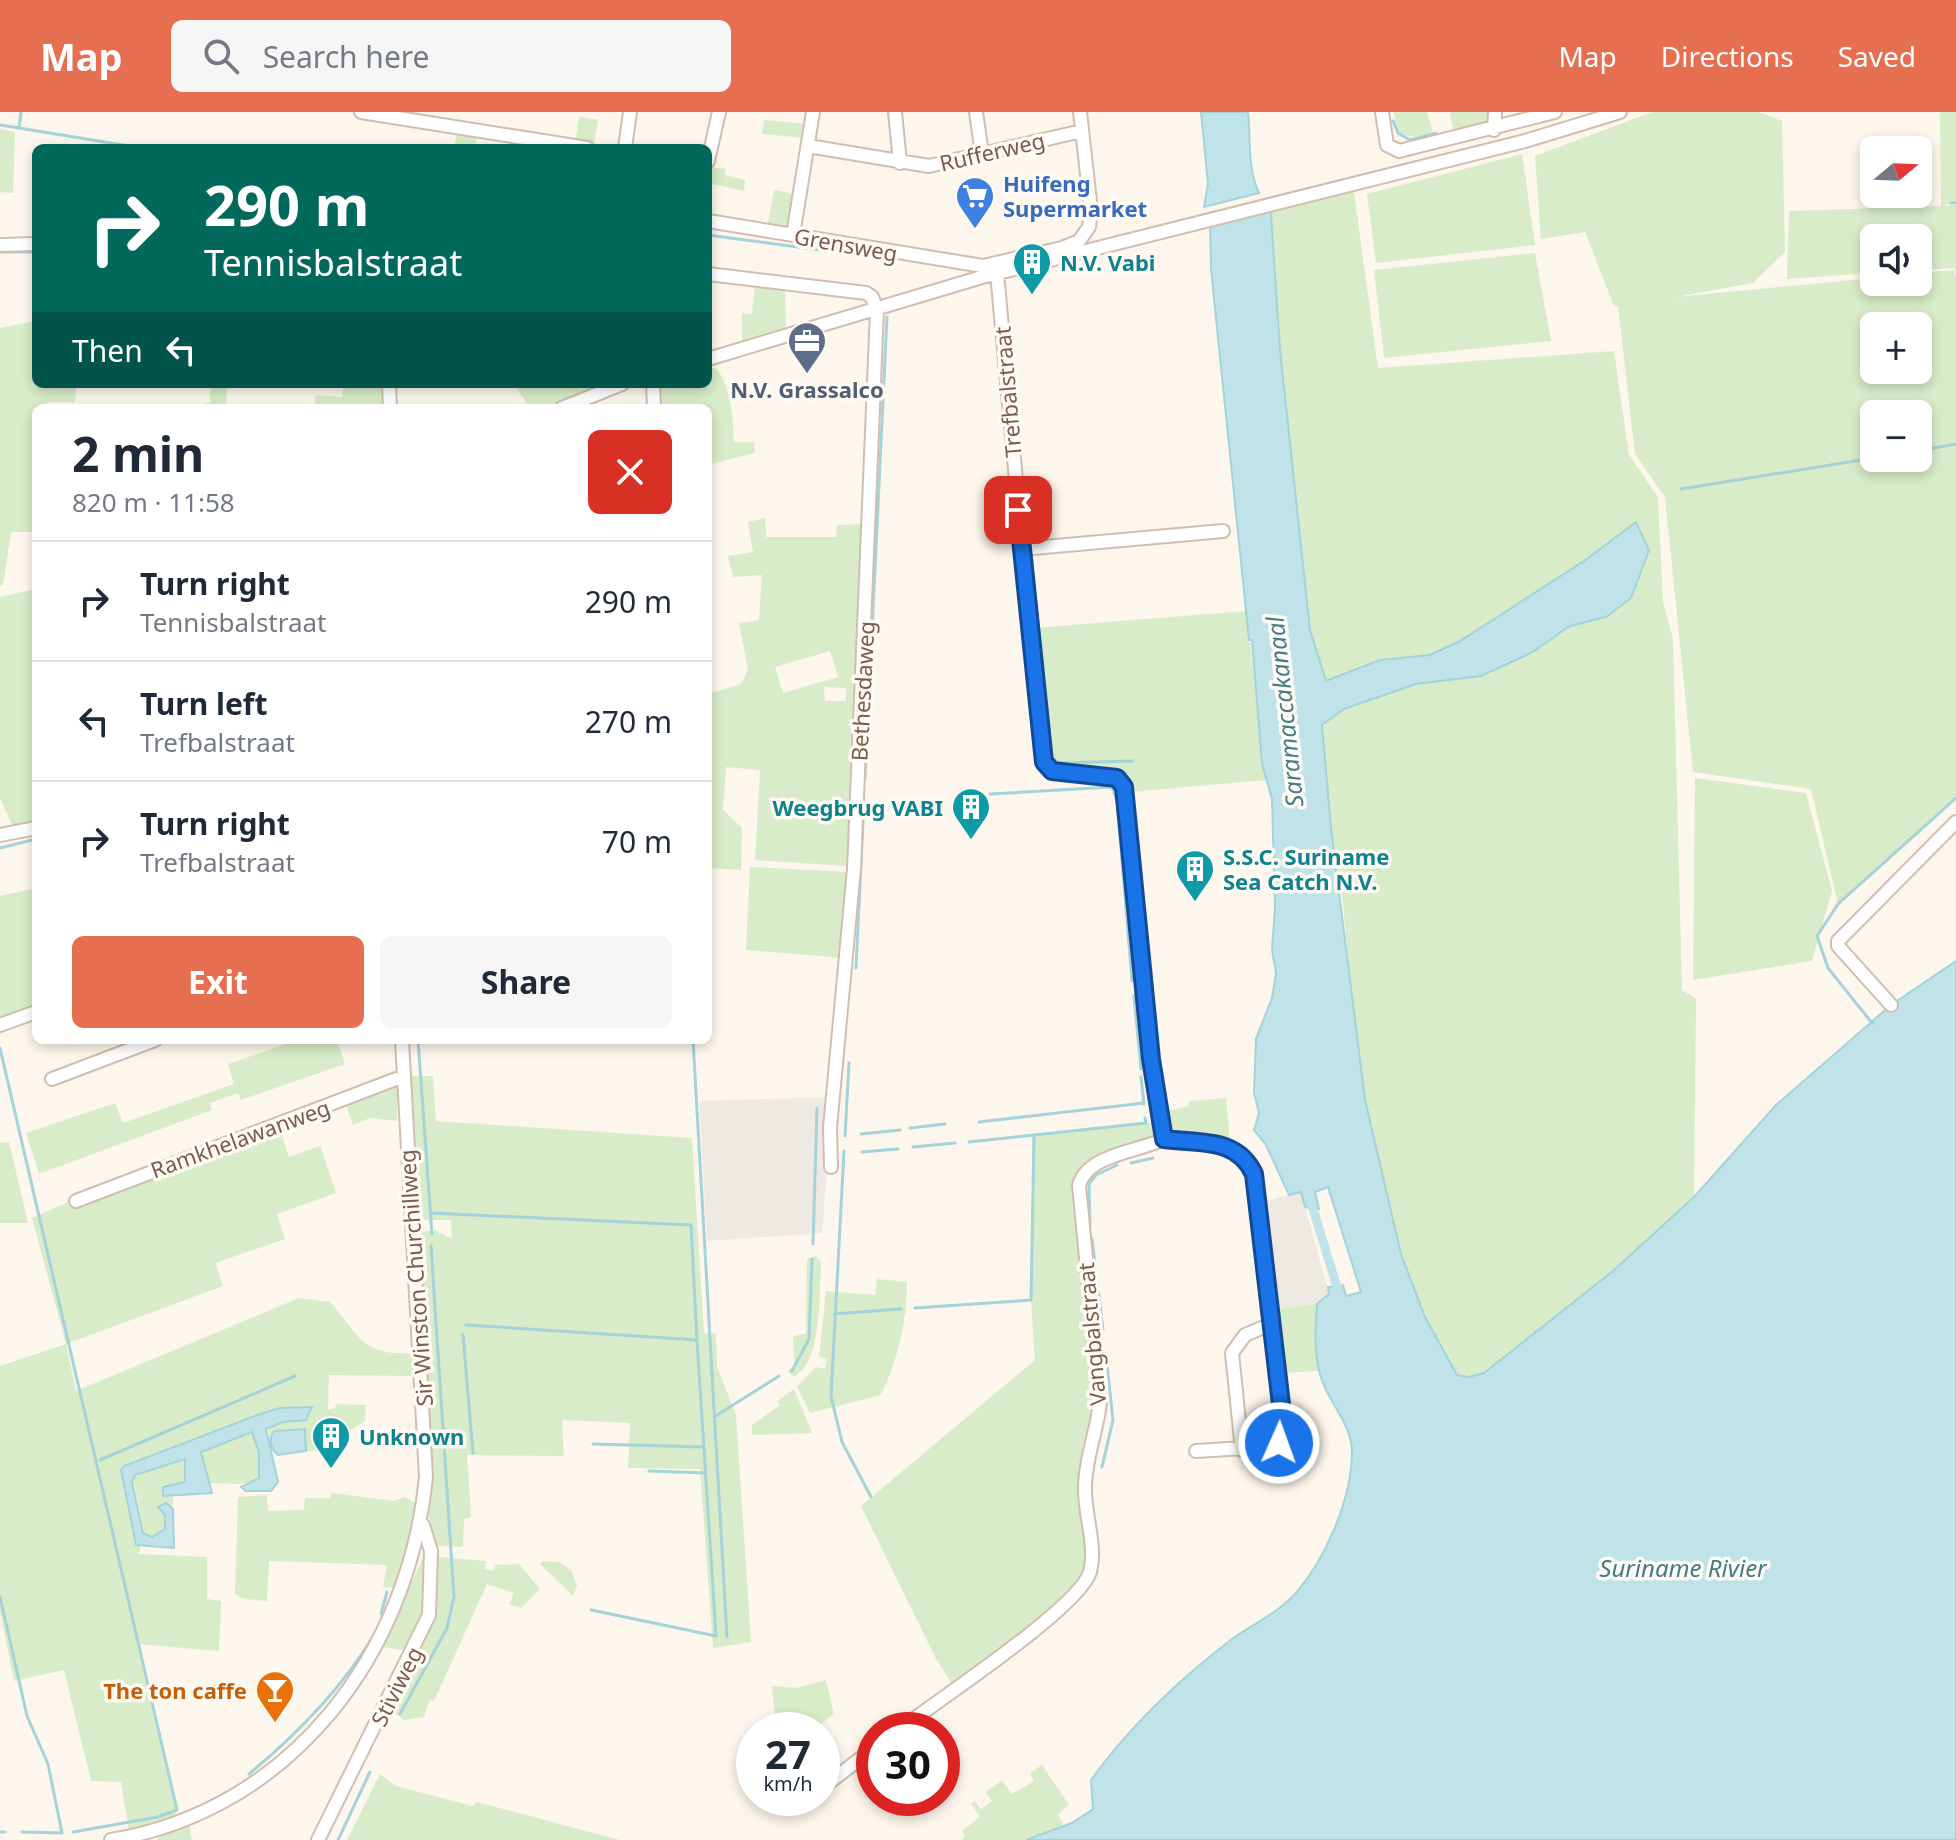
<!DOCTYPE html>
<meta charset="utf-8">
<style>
body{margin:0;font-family:"Noto Sans",sans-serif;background:#f6f6f7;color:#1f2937;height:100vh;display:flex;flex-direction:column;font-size:30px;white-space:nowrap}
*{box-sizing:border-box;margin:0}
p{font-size:26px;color:#747a83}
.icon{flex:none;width:44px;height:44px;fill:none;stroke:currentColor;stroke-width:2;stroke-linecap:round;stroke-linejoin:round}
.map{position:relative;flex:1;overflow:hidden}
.details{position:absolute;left:32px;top:292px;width:680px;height:640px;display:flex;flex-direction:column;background:#fff;border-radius:12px;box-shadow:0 4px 12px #0003}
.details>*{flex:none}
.top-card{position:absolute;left:32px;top:32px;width:680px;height:244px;border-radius:12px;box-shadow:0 4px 12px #0003;background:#00695c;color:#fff;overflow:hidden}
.needle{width:52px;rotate:71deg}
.fabs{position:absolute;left:1860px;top:24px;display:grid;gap:16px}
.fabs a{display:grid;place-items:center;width:72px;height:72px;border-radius:12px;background:#fff;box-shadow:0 4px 12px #0003;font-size:40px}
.speed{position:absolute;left:736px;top:1600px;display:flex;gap:16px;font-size:40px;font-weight:700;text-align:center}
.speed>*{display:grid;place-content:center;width:104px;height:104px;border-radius:50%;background:#fff;box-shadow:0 4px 12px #0003;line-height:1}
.speed small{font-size:20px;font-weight:400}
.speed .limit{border:12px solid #d22;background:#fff;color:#111}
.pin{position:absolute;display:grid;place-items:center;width:68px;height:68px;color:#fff;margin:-34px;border-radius:16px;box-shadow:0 4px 12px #0006}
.me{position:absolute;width:88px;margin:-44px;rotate:2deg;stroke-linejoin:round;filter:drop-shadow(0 0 6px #0008)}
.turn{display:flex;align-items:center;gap:28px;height:168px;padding:0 40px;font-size:36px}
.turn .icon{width:104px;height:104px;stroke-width:2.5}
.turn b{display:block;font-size:56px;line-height:68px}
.then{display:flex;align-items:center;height:76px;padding:0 40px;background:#0003;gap:16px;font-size:30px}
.round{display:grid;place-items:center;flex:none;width:84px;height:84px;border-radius:12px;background:#f6f6f7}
.head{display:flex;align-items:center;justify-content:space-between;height:136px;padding:0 40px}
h1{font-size:48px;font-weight:700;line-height:60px}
.primary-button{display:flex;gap:16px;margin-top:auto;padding:16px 40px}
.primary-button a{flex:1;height:92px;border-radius:12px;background:#e76f51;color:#fff;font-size:32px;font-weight:700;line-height:92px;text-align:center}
.primary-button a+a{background:#f6f6f7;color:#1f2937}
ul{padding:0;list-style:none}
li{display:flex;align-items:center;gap:24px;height:120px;padding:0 40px;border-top:2px solid #e0e1e3}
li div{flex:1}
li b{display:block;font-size:30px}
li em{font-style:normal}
header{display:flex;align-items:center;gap:48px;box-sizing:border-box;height:112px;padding:0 40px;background:#e76f51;color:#fff}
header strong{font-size:38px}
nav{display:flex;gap:44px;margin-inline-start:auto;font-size:28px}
.search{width:560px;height:72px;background:#f6f6f7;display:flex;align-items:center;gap:20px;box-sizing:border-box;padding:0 28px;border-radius:12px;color:#747a83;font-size:30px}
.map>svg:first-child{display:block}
</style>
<header>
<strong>Map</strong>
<div class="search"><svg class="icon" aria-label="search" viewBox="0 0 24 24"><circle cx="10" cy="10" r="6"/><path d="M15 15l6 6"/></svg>Search here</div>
<nav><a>Map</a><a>Directions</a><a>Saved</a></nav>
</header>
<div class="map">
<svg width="1956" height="1728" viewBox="0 0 1956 1728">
<rect width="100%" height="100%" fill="#fdf6ec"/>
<!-- industrial -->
<path fill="#efe9e4" d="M828,985L829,1034L822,1121L707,1129L699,989Z
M1301,1080L1329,1182L1317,1192L1270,1198L1261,1090Z"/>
<!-- green -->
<path fill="#d8ecc9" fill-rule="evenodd" d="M1394,0H1427L1433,20C1417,24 1409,29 1396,17Z
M1450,0H1493L1492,9L1453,18Z
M1652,0H1759L1782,9L1785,140L1753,171L1676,185L1874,166V170H1918V161L1954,158L1956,164V686L1838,792L1811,677L1693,660L1665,385L1635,342L1618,194H1614L1585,120L1541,127L1535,44ZM1874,214H1918V258H1874ZM1874,302H1918V346H1874Z
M1940,0H1956V91L1944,93H1956V160L1954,156L1918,158V126H1874V161L1787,167L1789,99L1941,94Z
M579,5L598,8L594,34L575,31Z
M764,8L807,12L805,26L762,22Z
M0,17L15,20L13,81L0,80Z
M457,21L477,24L475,36H454Z
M1522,42L1535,133L1376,151L1367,82Z
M709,55L726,57L725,63L745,68L744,79L708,71Z
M1352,66L1378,256L1614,239L1629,343L1658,385L1663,490L1673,527L1682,878L1696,887L1694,1085C1661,1115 1503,1264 1469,1265C1450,1266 1443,1241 1436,1227C1370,1093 1357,938 1343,792C1340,766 1334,741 1331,715C1327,681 1326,647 1322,613L1344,597L1416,572L1481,564L1531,541L1570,514L1606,505L1649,438L1636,410L1584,449L1460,529L1430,543L1380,548L1326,569L1310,518L1280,238L1270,88Z
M774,78L797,82L790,118L767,117Z
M1535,141L1551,229L1384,246L1374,158Z
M755,173L785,178L786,218L742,230V201L752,202Z
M36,209V272H76L75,290H47L46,296H36V420H11L3,473L0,474V216Z
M708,255L717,257C731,276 733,306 734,330H754L755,341L708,353V296H657V272H708Z
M203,272H227L226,296H205V291H210V273Z
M343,272H385L386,296H315V283L342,285Z
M514,272H586L589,278L552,296H530Z
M765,406L766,425H836L837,413L865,412L847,754L755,748L760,658L726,655L723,698L742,716L741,758L708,756V582L741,572L748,557L739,511L759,508L762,463L733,465L728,444L753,440L748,410ZM830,539L838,565L783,581L775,555ZM824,575L846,576V589H825Z
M36,477V712L14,717L0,686V485Z
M1246,499L1267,668L1130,680L1123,667L1056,654L1044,636L1034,516Z
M1695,666L1806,681L1832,779L1812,849L1693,868Z
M750,755L848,760L843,846L746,838Z
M36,776V897L0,911V784Z
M297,928H337L345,952L241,988L238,981L210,991L212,998L39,1062L26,1021L115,991L123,1011L234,972L228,952Z
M410,964H433L436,1009L692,1026L704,1221L716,1222L717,1255L736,1303L751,1530L713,1536L700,1357L628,1356L630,1311L562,1308L564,1344L467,1343L471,1405L464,1407L463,1435L435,1434L428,1399L432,1364L418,1120L435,1118L452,1127L451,1108H416Z
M397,970V1009L370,1006L353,1013L345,990Z
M1226,986L1230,1032C1201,1028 1172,1034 1164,1000L1189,994V989Z
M1156,1010L1153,1028C1121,1038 1079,1041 1072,1079L1095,1286L1085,1421L1087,1455L1077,1476L953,1573L936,1547L861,1394L1035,1248L1031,1188L1034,1023Z
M279,1015L289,1045L320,1034L336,1081L277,1102L285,1127L215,1151L223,1174L66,1232L76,1279L299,1186L330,1190C362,1226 361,1244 415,1241L416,1264L329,1263L328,1297H334L337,1292L366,1293L365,1309L348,1320L341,1340L306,1339L305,1317L277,1318L269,1330V1313L302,1307L313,1297L260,1302L121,1358L135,1430L141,1436L138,1442L207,1445V1487L221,1489L219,1539L137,1532L177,1705L129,1719L121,1670L91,1669L64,1558L14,1569L0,1500V1254L66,1232L32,1106L73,1088Z
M9,1030L28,1111H0V1031Z
M816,1144L821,1150C819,1178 823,1253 793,1265L788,1259L794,1252L793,1224L806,1222L807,1147Z
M877,1167L907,1170C907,1209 898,1247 881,1283L810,1301L797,1275L816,1255L825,1257L827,1247L819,1245L826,1179L875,1183Z
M1317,1192L1315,1221L1319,1259L1279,1261L1270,1198Z
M794,1277L812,1321L752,1323V1313L780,1293L777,1289Z
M252,1320L259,1341L258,1368L241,1372L209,1371L201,1340Z
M186,1347L185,1371L165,1385L173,1384V1397L163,1391L159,1398L165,1403V1417L153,1425L145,1424L133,1366L140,1360Z
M331,1381L394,1389L404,1385L416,1391L418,1397L398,1476L383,1475L387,1453L269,1449L267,1489L244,1487L235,1482L238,1385L267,1383L268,1399L304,1398L305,1386H331Z
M438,1445L486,1449L485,1457L493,1459L496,1453L519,1452L540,1477L521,1496L509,1492L514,1481L487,1472L434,1589L430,1588L424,1605L404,1608L389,1597L434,1501Z
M422,1448H425L428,1489L409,1539L382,1535Z
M542,1449L559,1450L571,1458L577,1474L573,1484L540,1452Z
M826,1568L834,1602L813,1618H776L772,1574L796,1576Z
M1042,1653L1069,1693L1058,1702L1064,1714L1026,1728H961L965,1724L962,1719L980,1705L971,1692L975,1689L981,1697L992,1689L986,1680L1002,1668L1012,1682L1034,1669L1030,1661Z
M380,1662L396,1674L472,1694L477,1690L620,1728H347Z
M189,1711L192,1728H158L157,1723Z"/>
<!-- water -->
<path fill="#bfe3e8" stroke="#a5d3da" stroke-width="2" d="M1201,0H1248C1251,28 1247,55 1259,81L1204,95L1208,72Z
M1270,88L1280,238L1310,518L1326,569L1380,548L1430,543L1460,529L1584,449L1636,410L1649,438L1631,486L1606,505L1570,514L1531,541L1481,564L1416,572L1344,597L1322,613L1331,716L1365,988L1401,1142L1425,1205L1457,1263L1469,1265L1484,1261L1613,1159L1694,1085L1776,993L1891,893L1956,849V1728H1026L1072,1711L1093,1697L1091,1668C1129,1615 1181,1566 1232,1527C1253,1512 1279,1500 1296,1481C1326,1446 1351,1388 1352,1342C1353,1311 1325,1288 1319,1258C1314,1237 1315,1214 1317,1192L1329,1182L1328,1175L1343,1173L1346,1184L1361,1180L1328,1075L1315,1080L1319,1097L1305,1095L1301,1080L1289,1083L1266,1033L1254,1018L1259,1001L1254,981L1256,927L1272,886L1276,861L1272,838L1275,795L1272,687L1262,652L1252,528H1249L1211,157L1210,111Z
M312,1295L306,1308L283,1310L266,1317L278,1370L271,1379H246L241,1375L259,1366V1341L252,1320L201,1340L212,1381L163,1384V1375L185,1370V1347L135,1363L132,1370L143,1421L152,1425L165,1417V1403L158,1395L166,1391L173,1397L174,1436L136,1433L121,1358L124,1354L260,1302L280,1296Z
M305,1317L306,1339L278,1343C271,1338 268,1327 274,1319Z"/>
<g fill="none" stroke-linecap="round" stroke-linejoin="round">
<!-- stream -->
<path stroke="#a5d3da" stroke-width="3" d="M21,0L19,16L141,36
M1393,9L1398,21L1410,28L1436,21
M0,13L19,16
M1951,91H1956
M708,123L894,148
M0,140H36
M1918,339L1956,332
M1025,366L1030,430
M1681,377L1874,346
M1031,442L1044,572
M1045,584L1051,644L1058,651L1133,649
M865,666L887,205
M990,682L1112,675L1117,689L1132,869
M0,736L36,727
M856,856L864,689
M1134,884L1141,957
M1872,911L1828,856L1817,824L1838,792L1956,686
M418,928L432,1122
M693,928L727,1525
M0,936L177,1698L158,1705L73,1720
M1141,965L1144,992
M979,1010L1144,991
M910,1016L945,1012
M861,1022L900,1018
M1034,1023L1146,1011L1145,1006
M845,1024L849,951
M913,1035L955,1031
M844,1039L831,1284L842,1330L871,1385
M862,1040L898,1037
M1131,1051L1153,1046
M431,1101L691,1113L697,1228L466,1213
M1090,1113L1089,1072L1096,1063L1117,1053
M1092,1127L1103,1217
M813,1132L817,996
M915,1196L1031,1188L1034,1023L969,1030
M834,1202L901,1197
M463,1223L473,1341
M792,1259L809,1227L812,1147
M714,1305L779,1264
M593,1332L702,1335
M100,1348L295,1264
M1102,1355L1113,1308L1106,1243
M649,1359L705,1361
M0,1485L27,1604L48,1652L62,1721L22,1720
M591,1498L716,1524L697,1228
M381,1502L387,1480
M400,1602L447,1516L454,1485L431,1134
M249,1662C296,1623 340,1579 372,1526
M0,1720H5
M338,1728L370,1660"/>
<!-- canal -->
<path stroke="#bfe3e8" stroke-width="9" d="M1310,1087L1341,1188"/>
<defs>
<path id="minor" d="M361,0L587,36
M895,0L900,51
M976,0L982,42
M1382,0L1387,33L1399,39L1555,0
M1494,18L1495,0
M808,34L929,54L1082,19
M625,36L630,0
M708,49L719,0
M708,109L983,154L1062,136L1079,129L1089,115L1091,98L1080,0
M793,123L813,0
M0,133L36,132
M997,161L1041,640L1052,659L1117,666L1124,675L1151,947L1164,1027
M708,162L866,181L872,185L877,198L854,757L830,1016L831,1055
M708,247L982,165L1525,29L1620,0
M389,272L390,296
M653,272L654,296
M562,296L622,272
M1022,437L1223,419
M0,723L36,716
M1891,893L1838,834V829L1956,710
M0,913L36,900
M52,967L155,928
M1164,1027C1198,1031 1238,1026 1254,1062L1282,1301L1281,1328L1276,1334L1196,1339
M76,1089L404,964
M1242,1338L1232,1241L1245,1223L1271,1212
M899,1618C935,1590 1079,1496 1090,1460C1097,1433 1084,1402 1085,1375C1085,1347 1097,1319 1100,1291L1079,1073C1088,1042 1138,1040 1164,1027
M822,1676L874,1636
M111,1728C292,1698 409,1541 426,1365L402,928
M318,1728L429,1503L431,1439L423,1413"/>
</defs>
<!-- minor casing -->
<use href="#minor" stroke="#d1beb0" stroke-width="16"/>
<!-- minor -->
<use href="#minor" stroke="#fff" stroke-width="12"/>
</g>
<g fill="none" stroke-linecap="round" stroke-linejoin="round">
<defs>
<path id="route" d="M1018,398L1044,650L1052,659L1117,666L1124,675L1151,947L1164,1027C1200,1032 1237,1025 1254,1062L1282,1301L1279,1331"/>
</defs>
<!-- route casing -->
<use href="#route" stroke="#114b97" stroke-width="20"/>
<!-- route -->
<use href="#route" stroke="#1a73e8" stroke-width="14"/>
</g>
<!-- icons -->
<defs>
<symbol id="supermarket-pin" viewBox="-11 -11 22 30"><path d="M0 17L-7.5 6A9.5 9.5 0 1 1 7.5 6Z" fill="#3f7fe0" stroke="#fffaf3"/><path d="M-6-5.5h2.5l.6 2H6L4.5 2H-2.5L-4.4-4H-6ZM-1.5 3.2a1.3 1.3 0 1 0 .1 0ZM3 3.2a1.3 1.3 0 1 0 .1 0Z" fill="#fff"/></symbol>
<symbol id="building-pin" viewBox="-11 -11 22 30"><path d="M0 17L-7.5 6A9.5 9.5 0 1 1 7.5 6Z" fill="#0f9aa8" stroke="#fffaf3"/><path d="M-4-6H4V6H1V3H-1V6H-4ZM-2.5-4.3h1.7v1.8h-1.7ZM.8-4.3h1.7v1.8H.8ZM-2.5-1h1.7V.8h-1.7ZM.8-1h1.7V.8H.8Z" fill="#fff"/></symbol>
<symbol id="office-pin" viewBox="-11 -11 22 30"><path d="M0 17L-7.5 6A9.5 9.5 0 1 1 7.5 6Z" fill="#5c6f8a" stroke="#fffaf3"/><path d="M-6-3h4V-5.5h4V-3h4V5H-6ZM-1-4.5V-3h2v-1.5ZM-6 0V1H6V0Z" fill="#fff"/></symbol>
<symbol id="bar-pin" viewBox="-11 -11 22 30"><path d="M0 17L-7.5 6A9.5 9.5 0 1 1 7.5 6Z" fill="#e8710a" stroke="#fffaf3"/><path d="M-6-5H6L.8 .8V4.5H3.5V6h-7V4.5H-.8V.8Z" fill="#fff"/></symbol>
</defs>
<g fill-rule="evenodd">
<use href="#supermarket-pin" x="953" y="62" width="44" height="60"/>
<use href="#building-pin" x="1010" y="128" width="44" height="60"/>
<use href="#office-pin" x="785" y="207" width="44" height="60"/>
<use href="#building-pin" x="949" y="673" width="44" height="60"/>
<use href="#building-pin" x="1173" y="735" width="44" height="60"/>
<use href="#building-pin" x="309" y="1302" width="44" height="60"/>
<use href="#bar-pin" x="253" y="1556" width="44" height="60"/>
</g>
<g text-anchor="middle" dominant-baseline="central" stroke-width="7" stroke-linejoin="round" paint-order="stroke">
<!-- street labels -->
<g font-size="22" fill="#7a5c4d" stroke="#fffaf3">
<text transform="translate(992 39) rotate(-13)">Rufferweg</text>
<text transform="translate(846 132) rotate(10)">Grensweg</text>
<text transform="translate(1007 280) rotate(-95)">Trefbalstraat</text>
<text transform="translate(862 579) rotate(-87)">Bethesdaweg</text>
<text transform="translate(240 1026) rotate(-20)">Ramkhelawanweg</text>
<text transform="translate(415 1166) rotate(-94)">Sir Winston Churchillweg</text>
<text transform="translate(1091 1222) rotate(-95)">Vangbalstraat</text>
<text transform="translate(396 1574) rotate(-63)">Stiviweg</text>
</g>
<!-- shop labels -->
<g font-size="22" font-weight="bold" fill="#366cbe" stroke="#fffaf3" text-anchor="start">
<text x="1003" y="71">Huifeng<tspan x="1003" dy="25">Supermarket</tspan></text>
</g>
<!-- culture labels -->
<g font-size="22" font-weight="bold" fill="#0d838f" stroke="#fffaf3" text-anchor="start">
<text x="1060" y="150">N.V. Vabi</text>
<text x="943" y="695" text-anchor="end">Weegbrug VABI</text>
<text x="1223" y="744">S.S.C. Suriname<tspan x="1223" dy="25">Sea Catch N.V.</tspan></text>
<text x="359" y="1324">Unknown</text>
</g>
<!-- service labels -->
<g font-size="22" font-weight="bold" fill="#4e5e75" stroke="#fffaf3">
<text x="807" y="277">N.V. Grassalco</text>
</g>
<!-- food labels -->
<g font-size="22" font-weight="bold" fill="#c56008" stroke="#fffaf3" text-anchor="end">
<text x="247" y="1578">The ton caffe</text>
</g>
<!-- water labels -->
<g font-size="24" font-style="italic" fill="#437c86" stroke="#fffaf3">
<text transform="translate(1284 600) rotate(-96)">Saramaccakanaal</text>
<text x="1683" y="1455">Suriname Rivier</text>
</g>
</g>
</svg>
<div class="fabs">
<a><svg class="needle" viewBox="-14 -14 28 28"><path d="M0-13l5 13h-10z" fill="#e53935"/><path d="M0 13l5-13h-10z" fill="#747a83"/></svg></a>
<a><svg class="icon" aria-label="sound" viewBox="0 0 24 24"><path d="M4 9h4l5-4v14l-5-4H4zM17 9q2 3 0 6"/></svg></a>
<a>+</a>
<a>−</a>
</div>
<div class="speed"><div>27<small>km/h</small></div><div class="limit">30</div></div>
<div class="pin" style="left:1018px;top:398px;background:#d93025"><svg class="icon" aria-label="arrive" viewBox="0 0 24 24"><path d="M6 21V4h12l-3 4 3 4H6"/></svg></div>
<svg class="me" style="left:1279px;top:1331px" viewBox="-20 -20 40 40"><circle r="17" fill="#1a73e8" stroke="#fff" stroke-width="3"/><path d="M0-11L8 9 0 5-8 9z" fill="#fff"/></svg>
<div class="top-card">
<div class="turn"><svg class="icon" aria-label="right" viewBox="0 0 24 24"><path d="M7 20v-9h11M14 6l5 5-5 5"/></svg><div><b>290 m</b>Tennisbalstraat</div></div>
<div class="then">Then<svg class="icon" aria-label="left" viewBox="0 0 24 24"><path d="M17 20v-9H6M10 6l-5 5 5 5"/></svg></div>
</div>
<section class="details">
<div class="head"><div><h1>2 min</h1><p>820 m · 11:58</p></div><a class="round" style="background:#d93025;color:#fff"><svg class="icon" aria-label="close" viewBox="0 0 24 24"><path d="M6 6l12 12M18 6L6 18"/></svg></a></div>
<ul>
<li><svg class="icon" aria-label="right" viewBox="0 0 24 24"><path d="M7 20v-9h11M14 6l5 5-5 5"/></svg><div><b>Turn right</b><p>Tennisbalstraat</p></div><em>290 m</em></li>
<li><svg class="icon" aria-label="left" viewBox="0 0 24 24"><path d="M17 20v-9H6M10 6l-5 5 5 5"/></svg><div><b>Turn left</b><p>Trefbalstraat</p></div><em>270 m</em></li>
<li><svg class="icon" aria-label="right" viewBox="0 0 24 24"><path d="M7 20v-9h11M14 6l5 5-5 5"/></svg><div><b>Turn right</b><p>Trefbalstraat</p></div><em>70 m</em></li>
</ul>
<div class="primary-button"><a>Exit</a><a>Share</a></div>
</section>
</div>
